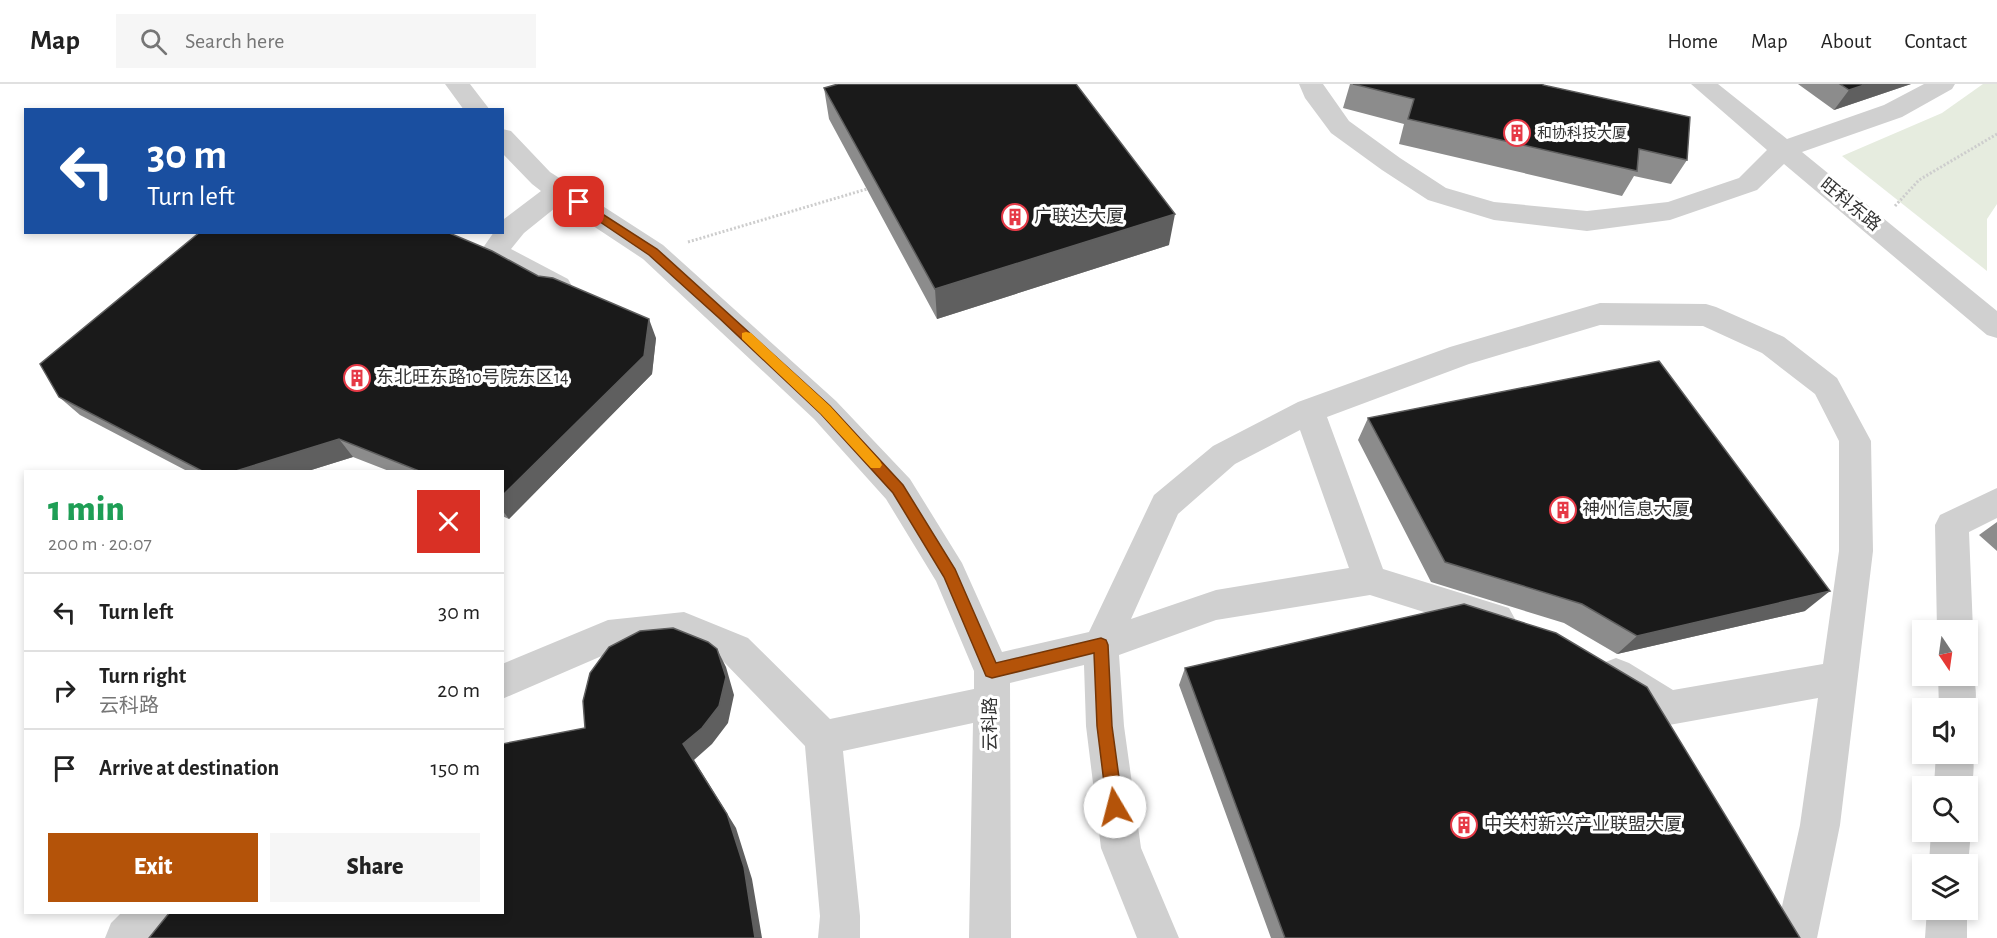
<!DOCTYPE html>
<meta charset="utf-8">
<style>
body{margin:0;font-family:"Alegreya Sans","Noto Sans SC",sans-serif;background:#f6f6f6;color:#222;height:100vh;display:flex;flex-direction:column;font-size:22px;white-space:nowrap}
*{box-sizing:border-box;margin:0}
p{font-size:20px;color:#767676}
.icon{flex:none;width:33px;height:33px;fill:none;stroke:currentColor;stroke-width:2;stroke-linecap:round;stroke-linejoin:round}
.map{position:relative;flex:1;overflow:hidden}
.side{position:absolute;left:24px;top:386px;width:480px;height:444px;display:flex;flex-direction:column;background:#fff;border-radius:0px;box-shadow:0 3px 9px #0003}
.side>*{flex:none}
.banner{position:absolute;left:24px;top:24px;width:480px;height:126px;border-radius:0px;box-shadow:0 3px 9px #0003;background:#1a4fa0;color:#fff;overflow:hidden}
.needle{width:39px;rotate:167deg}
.buttons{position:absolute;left:1912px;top:536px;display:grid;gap:12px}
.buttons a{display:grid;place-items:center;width:66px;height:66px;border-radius:0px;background:#fff;box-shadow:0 3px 9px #0003;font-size:30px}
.pin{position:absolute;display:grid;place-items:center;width:51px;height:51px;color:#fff;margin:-26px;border-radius:12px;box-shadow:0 3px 9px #0006}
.me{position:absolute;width:66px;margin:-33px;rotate:352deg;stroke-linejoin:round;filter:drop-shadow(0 0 4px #0008)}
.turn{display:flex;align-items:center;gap:21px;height:126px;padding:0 24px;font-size:27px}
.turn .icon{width:78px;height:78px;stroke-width:2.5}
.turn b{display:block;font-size:42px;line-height:51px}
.round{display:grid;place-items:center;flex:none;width:63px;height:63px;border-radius:0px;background:#f6f6f6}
.headline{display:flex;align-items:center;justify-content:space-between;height:102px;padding:0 24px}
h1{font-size:36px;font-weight:800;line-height:45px;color:#1e9e55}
.action{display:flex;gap:12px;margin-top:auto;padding:12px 24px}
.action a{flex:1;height:69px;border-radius:0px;background:#b45309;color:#fff;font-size:24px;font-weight:800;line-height:69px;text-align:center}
.action a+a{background:#f6f6f6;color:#222}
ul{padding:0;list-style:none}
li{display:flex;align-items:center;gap:18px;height:78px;padding:0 24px;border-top:2px solid #e0e0e0}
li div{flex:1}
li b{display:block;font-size:22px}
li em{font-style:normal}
header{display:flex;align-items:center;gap:36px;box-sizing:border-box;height:84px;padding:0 30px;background:#fff;border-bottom:2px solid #e0e0e0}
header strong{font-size:28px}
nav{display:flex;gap:33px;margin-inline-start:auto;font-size:21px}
.search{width:420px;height:54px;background:#f6f6f6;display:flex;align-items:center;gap:15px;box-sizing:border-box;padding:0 21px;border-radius:0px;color:#767676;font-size:22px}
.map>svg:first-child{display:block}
</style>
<header>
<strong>Map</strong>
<div class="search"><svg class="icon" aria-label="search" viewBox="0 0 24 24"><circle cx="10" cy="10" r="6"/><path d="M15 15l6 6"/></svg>Search here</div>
<nav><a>Home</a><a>Map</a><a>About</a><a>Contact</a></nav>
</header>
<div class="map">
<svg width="1997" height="854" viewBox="0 0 1997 854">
<rect width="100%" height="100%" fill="#fff"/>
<!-- green -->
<path fill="#e6ecdf" d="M1983,0H1997V120L1987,135V187L1842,72L1942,29Z"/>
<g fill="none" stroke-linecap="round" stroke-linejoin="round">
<!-- path -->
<path stroke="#cdcdcd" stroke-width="3" stroke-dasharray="2 2" stroke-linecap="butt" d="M1895,122L1919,96L1997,50
M688,158L867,105"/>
<!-- minor -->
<path fill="#d0d0d0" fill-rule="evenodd" d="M445,0H470L490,26H464Z
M1299,0H1323L1349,37L1400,74L1446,104L1494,118L1587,127L1668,118L1739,94L1767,66L1691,0H1718L1787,55L1884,21L1924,0H1955L1952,5L1902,33L1802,68L1997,227V254L1987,251L1784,80L1757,106L1670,136L1587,147L1494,136L1428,116L1382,86L1331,49L1305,14Z
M502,45L511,47L550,88L663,161L836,317L910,395L962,479L1002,568L1089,548L1154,411L1213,362L1298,318L1450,263L1600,219L1706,220L1716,223L1784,253L1837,294L1871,357L1873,467L1840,741L1817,854H1775L1800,741L1818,614L1669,641L1656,636L1603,603L1598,591L1603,579L1616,574L1629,579L1673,606L1823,580L1839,467V357L1815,310L1762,269L1703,242L1600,241L1469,280L1327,333L1383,485L1509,524L1515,535L1509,546L1497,551L1370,511L1216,536L1119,571L1124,642L1141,764L1179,854H1137L1101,764L1086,642L1084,581L1010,599L1011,854H969L973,639L843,667L860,832V854H818L820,832L805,662L722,576L683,560L611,568L502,615V580L608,536L684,528L748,554L830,635L974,605V587L936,497L886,415L814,335L643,175L560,120L524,149L511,165L568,195L572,202L568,209L558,212L548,209L484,175L480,168L494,148H502L504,135L541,107L532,100L502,69ZM1300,346L1349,484L1216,506L1131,535L1178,430L1235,380Z
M1997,404V434L1969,448L1973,546L1968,556V546H1937L1935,441L1940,431Z
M1968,579C1977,594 1980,624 1968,637V624H1939L1938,591H1968Z
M1968,656C1976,673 1975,695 1968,712V702H1934L1936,669H1968Z
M1968,741L1971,747L1968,782V780H1929L1931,747H1968Z
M1927,825H1967V854H1925Z
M122,828H170L164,842L154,854H105L111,839Z"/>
</g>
<!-- wall -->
<path fill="#8c8c8c" d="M1350,0H1543V1L1687,76L1671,100L1634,92L1622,112L1399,60L1404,40L1343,24Z
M1798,0H1911L1834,26Z
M824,4L1169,161L937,235L829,35Z
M656,254L652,290L509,435L502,432V387H389L353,373L308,387H187L80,331L59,313Z
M1368,334L1805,527L1617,570L1564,539L1431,498L1358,356Z
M1997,438V467L1979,451Z
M1185,584L1800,854H1271L1179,601Z"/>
<!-- shaded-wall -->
<path fill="#5f5f5f" d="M1867,0H1911L1834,26L1849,6Z
M1175,130L1169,161L937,235L935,205Z
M649,235L656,254L652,290L509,435L502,426V412Z
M339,355L353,373L308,387H236Z
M1830,507L1805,527L1617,570L1637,552Z
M717,565L726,583L734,611L728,639L712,660L694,676L736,744L752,795L762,854H755L683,660Z"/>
<!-- building -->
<path fill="#1a1a1a" stroke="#5f5f5f" stroke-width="1.5" d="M838,0H1076L1175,130L935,205L824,4Z
M1353,0H1543V1L1690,33L1687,76L1639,65L1637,87L1408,35L1414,15Z
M1840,0H1867L1849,6Z
M200,148H447L492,167L538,192L553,194L649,235L644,272L502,412V387H419L339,355L236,387H202L59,313L40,280Z
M1659,277L1830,507L1637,552L1582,520L1445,478L1368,334Z
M1464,520L1556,549L1647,603L1800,854H1285L1185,584Z
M673,544L708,558L717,565L726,593L719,622L702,644L683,660L727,730L744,783L755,854H149L170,828H502V660L585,644L583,617L590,589L609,563L640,547Z"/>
<!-- route -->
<path fill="#b45309" stroke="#753606" stroke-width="1.5" d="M579,115L657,165L830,322L903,401L955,485L996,579L1101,554L1106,556L1108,561L1112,642L1123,723L1121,729L1115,731L1110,729L1107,723L1097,642L1094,569L992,594L986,592L944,493L893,409L821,330L719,234L649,171L575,121L573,118Z"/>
<!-- slow -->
<path fill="#f59e0b" d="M746,248L751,249L830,322L880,377L882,381L880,384H871L821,330L742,255V249Z"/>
<!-- icons -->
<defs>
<symbol id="building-ring" viewBox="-11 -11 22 22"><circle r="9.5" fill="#fff" stroke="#e63946" stroke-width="1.5"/><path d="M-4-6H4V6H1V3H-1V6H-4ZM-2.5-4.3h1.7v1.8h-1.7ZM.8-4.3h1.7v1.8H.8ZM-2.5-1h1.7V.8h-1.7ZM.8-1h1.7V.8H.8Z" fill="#e63946"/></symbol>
</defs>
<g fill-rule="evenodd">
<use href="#building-ring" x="1502" y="34" width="30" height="30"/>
<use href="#building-ring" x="1000" y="118" width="30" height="30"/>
<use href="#building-ring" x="342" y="279" width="30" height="30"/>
<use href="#building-ring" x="1548" y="411" width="30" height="30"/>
<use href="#building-ring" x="1449" y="726" width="30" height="30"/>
</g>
<g text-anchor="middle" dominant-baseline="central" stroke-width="6" stroke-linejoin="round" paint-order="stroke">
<!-- far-poi labels -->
<g font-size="15" fill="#333" stroke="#fff" text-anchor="start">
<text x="1537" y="49">和协科技大厦</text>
</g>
<!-- street labels -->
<g font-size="18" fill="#333" stroke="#fff">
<text transform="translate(1850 121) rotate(39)">旺科东路</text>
<text transform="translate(991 640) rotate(-90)">云科路</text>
</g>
<!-- poi labels -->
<g font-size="18" fill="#333" stroke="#fff" text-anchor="start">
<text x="1034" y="133">广联达大厦</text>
<text x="376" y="294">东北旺东路10号院东区14</text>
<text x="1582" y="426">神州信息大厦</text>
<text x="1484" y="741">中关村新兴产业联盟大厦</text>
</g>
</g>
</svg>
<div class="buttons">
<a><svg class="needle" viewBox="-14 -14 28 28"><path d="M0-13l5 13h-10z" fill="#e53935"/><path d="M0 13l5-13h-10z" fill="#767676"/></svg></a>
<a><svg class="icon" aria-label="sound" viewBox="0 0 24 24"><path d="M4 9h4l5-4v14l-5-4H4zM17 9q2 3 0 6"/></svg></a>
<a><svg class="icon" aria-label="search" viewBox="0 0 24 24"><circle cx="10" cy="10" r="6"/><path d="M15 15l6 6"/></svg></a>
<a><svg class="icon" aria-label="layers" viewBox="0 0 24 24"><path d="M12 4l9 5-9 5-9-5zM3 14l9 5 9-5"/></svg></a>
</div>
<div class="pin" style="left:579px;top:118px;background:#d93025"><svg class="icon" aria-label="arrive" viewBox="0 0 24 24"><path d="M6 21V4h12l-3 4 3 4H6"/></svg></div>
<svg class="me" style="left:1115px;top:723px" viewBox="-20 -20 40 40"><circle r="19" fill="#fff"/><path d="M0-13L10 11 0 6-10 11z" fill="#b45309"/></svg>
<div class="banner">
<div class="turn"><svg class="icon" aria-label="left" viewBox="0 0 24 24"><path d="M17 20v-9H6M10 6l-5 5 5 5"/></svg><div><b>30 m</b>Turn left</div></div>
</div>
<section class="side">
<div class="headline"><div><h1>1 min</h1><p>200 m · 20:07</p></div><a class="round" style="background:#d93025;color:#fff"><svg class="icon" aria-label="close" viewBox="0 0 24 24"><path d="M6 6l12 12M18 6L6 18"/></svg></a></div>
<ul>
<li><svg class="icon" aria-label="left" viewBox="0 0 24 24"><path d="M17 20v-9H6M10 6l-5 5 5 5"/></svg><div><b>Turn left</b></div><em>30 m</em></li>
<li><svg class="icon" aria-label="right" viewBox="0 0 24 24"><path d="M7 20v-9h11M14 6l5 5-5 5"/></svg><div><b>Turn right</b><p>云科路</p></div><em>20 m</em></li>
<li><svg class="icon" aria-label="arrive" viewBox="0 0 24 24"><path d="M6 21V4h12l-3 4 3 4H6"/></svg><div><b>Arrive at destination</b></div><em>150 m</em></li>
</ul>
<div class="action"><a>Exit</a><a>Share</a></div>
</section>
</div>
